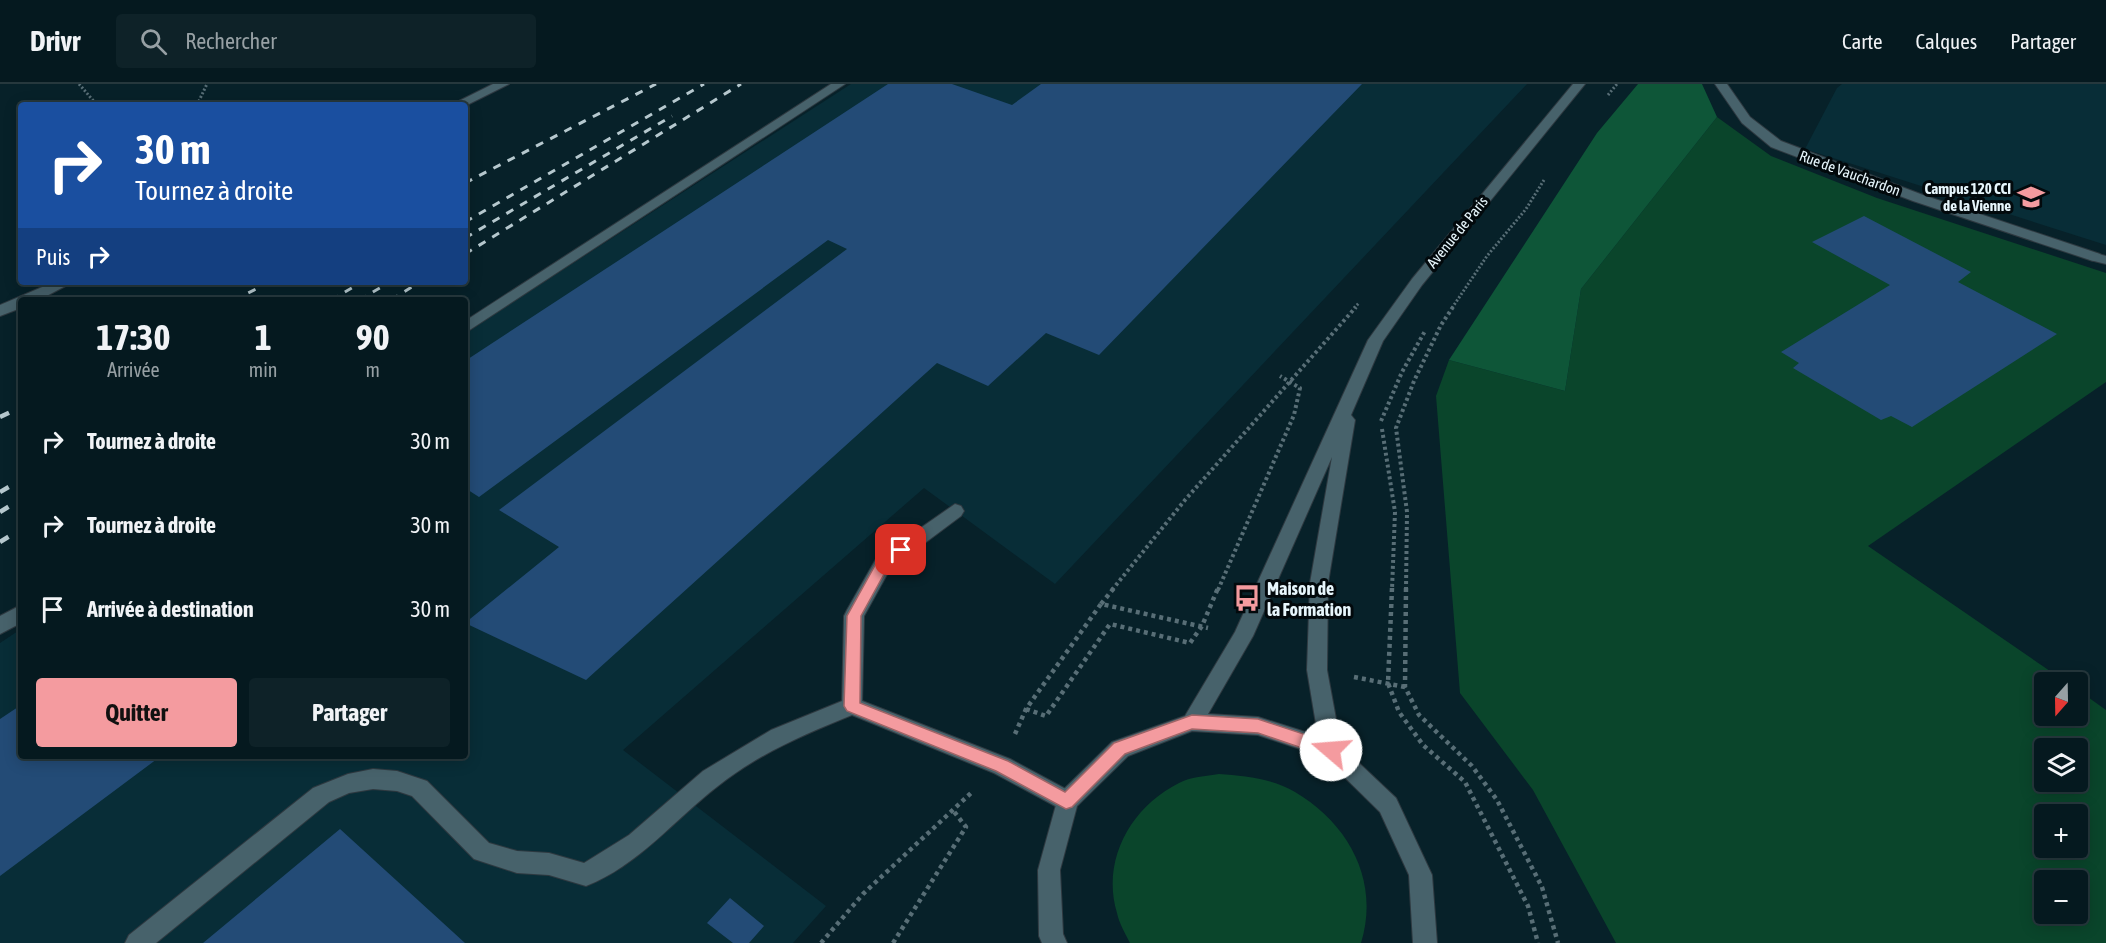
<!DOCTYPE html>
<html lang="fr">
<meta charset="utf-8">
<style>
body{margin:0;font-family:"Asap Condensed",sans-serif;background:#0e2228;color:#f1f3f6;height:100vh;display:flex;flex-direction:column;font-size:22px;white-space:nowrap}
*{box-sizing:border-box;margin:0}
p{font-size:20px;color:#97a0a4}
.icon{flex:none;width:33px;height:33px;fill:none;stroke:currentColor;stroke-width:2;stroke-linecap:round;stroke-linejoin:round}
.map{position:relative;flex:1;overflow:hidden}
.sheet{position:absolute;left:18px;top:213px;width:450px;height:462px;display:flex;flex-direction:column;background:#05191f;border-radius:6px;box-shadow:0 3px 15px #0003,0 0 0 2px #26383d}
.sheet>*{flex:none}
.guide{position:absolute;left:18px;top:18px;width:450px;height:183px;border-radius:6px;box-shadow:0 3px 15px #0003,0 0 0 2px #26383d;background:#1a4fa0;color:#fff;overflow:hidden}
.needle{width:39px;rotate:200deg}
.fabs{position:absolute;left:2034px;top:588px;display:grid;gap:12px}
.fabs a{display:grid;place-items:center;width:54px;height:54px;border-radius:6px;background:#05191f;box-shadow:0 3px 15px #0003,0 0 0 2px #26383d;font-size:30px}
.pin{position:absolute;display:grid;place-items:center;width:51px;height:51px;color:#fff;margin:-26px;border-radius:12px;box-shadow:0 3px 9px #0006}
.me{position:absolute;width:66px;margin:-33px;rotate:288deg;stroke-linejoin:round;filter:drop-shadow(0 0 4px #0008)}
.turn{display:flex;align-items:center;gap:21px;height:126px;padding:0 18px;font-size:27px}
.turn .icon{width:78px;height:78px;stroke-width:2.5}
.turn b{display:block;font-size:42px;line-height:51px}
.then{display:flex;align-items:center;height:57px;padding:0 18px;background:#0003;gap:12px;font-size:22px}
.eta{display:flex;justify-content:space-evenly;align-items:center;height:102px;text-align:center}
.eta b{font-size:36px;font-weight:700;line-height:42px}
.cta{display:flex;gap:12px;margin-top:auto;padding:12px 18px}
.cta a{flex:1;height:69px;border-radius:6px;background:#f49b9f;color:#111;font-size:24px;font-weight:700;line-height:69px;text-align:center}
.cta a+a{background:#0e2228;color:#f1f3f6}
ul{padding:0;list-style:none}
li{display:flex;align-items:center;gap:18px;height:84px;padding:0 18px}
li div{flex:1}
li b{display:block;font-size:22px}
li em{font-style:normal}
header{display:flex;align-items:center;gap:36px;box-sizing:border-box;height:84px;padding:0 30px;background:#05191f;border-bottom:2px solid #26383d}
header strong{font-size:28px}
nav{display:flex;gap:33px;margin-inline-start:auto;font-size:21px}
.search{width:420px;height:54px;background:#0e2228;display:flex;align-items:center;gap:15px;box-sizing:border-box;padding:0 21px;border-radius:6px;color:#97a0a4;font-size:22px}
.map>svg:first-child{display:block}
</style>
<header>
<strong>Drivr</strong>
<div class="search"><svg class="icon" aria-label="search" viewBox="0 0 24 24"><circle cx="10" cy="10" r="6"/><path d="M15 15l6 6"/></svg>Rechercher</div>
<nav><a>Carte</a><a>Calques</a><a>Partager</a></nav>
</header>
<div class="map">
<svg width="2106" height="859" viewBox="0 0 2106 859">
<rect width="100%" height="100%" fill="#072129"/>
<!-- built -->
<path fill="#082d37" d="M851,0H1527L1055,500L924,404L623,666L826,822L793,859H0V559L21,545V672H465V249Z
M1842,0H2106V161L1805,65L1837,4Z"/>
<!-- green -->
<path fill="#0a452b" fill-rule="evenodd" d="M1717,33L1771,72L1877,114L2106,189V298L1868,462L2066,598H2044V632H2078V606L2106,626V859H1616L1533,706L1460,609L1436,312L1449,276L1565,307L1581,205ZM2044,664H2078V698H2044ZM2044,730H2078V764H2044ZM2044,796H2078V830H2044Z
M1219,690C1244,692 1272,694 1295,708C1349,740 1380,797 1361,859H1130C1125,849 1119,839 1117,829C1101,776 1131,723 1179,699C1190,693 1206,692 1219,690Z"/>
<!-- forest -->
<path fill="#0e5638" d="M1638,0H1702L1717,33L1581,205L1565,307L1449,276L1597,49Z"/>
<!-- building -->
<path fill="#234b76" d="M888,0H952L1012,21L1041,0H1362L1099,271L1046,249L988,302L937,279L586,596L465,539L559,463L499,426L847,165L828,156L479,413L465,404V277Z
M1864,132L1971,188L1958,198L2057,250L1912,343L1891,332L1881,336L1793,284L1799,279L1781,268L1890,201L1812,158Z
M21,621V672H161L0,792V635Z
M340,745L465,859H203Z
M730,814L764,842L749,859H733L707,839Z"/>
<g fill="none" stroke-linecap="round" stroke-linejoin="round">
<defs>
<path id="lane" d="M831,0H845L465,249V237Z
M1715,0H1727L1750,33L1781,57L1923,111L2100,170L2102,173L2095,177L2090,176L1913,117L1771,63L1742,39Z
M955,420L961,422L964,427L961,432L890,485L864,532L862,622L859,628L852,631L845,628L842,622L844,532L847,526L876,475Z
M21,521V539L0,550V532Z"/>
<path id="street" d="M493,0H509L465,22L451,21Z
M2095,169L2106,172V180L2090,176L2088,173Z
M54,198H73L39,216H21V224L0,232V221Z
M852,613L1010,675L1075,710L1078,717L1075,724L1067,727L1059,724L994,689L852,631C805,650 758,670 718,702C675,735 638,782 586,802L549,791L517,789L474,775L412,712L397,707L373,705L349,709L329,718L156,859H125L129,851L313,704L348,690L373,685L397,687L427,697L489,759L517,767L549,769L584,779L629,751L703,687L771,646Z"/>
<path id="secondary" d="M1573,0H1585L1422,201L1383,257L1351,331L1355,336L1328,499L1327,586L1341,662L1396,714L1432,791L1437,859H1413L1409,791L1380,728L1324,673L1258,651L1192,647L1128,672L1077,722L1060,786L1063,850L1067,859H1042L1039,852L1038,786L1059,710L1112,658L1185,632L1235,548L1368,256L1412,195ZM1332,373L1310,499L1307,586L1318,652L1258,633L1208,630L1253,552Z"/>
</defs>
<!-- lane casing -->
<use href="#lane" stroke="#2e3940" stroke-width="2"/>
<!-- street casing -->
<use href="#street" stroke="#2e3940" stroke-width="2"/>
<!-- secondary casing -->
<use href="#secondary" stroke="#2e3940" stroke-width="2"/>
<!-- path-far2 -->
<path stroke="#586e76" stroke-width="3" stroke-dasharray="2 2" stroke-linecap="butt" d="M79,0L97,21
M1608,11L1617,0
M197,21L207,0
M1354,224L1359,219
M1452,224L1487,172L1526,125L1544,96"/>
<!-- path-far1 -->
<path stroke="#586e76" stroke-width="4" stroke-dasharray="3 3" stroke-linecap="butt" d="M1381,337L1402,288L1425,247
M1382,345L1395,428L1392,506
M1112,506L1185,416L1356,223
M1218,506L1294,331L1300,304L1280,292
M1406,506L1407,428L1396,344L1414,297L1441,241L1453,223"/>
<!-- path -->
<path stroke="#586e76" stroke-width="4.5" stroke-dasharray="4 4" stroke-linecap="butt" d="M1392,504L1388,599L1399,628L1423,661L1465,698L1528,822L1538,859
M1406,504L1405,603L1419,631L1472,682L1497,716L1542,803L1558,859
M1101,520L1114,504
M1354,593L1405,603
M1026,625L1046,632L1110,540L1190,559L1202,542L1218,504
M1015,650L1026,625L1101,520L1208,544
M821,859L863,810L971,709
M893,859L966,743L952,725"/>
<!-- lane -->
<use href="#lane" fill="#47626b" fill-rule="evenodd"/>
<!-- street -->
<use href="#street" fill="#47626b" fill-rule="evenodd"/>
<!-- secondary -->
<use href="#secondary" fill="#47626b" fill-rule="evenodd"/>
<!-- rail-far1 -->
<path stroke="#b6c8ce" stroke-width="3" stroke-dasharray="8 8" stroke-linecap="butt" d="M465,99L656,0
M465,138L704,0
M465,154L672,32
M465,170L741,0
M234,216L270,198
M331,216L362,198
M359,216L390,198
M391,216L420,198"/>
<!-- rail -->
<path stroke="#b6c8ce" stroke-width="4.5" stroke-dasharray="10 10" stroke-linecap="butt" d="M0,333L21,323
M0,408L21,396
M0,428L21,415
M0,458L21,445"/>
</g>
<!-- route -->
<path fill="#f49b9f" stroke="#9f6567" stroke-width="1.5" d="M901,461L906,463V470L888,483L861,532L860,619L1008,677L1065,708L1114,659L1192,631L1258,635L1337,661L1339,666L1337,671L1331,674L1258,649L1192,645L1125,670L1072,723L1066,725L996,687L847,627L844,622L847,532L878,476Z"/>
<!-- icons -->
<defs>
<symbol id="university-bare" viewBox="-9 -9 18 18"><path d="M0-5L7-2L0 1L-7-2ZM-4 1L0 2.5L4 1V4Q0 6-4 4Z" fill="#f49b9f" stroke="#02090c" stroke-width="2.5" paint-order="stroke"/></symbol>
<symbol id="bus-bare" viewBox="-9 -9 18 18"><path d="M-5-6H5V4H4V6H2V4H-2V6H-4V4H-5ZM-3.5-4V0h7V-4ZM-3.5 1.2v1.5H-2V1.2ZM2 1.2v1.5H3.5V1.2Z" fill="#f49b9f" stroke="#02090c" stroke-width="2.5" paint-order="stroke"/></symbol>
</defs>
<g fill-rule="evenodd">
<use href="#university-bare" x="2012" y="94" width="38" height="38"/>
<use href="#bus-bare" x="1228" y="495" width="38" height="38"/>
</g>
<g text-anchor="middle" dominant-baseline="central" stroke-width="6" stroke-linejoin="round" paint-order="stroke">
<!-- far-street labels -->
<g font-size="15" fill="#e7f6fc" stroke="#02090c">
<text transform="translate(1850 89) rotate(20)">Rue de Vauchardon</text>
<text transform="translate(1457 148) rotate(-51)">Avenue de Paris</text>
</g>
<!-- far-poi labels -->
<g font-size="15" font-weight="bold" fill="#e7f6fc" stroke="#02090c" text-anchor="end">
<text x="2011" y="104">Campus 120 CCI<tspan x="2011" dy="17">de la Vienne</tspan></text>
</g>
<!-- poi labels -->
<g font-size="18" font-weight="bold" fill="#e7f6fc" stroke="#02090c" text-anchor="start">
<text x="1267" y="504">Maison de<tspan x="1267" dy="21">la Formation</tspan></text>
</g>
</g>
</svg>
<div class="fabs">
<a><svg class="needle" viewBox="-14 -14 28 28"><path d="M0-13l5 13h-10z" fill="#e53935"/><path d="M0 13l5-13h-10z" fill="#97a0a4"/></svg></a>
<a><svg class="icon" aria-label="layers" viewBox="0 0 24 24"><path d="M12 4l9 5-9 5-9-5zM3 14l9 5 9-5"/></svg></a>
<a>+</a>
<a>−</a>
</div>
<div class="pin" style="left:901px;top:466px;background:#d93025"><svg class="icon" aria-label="arrive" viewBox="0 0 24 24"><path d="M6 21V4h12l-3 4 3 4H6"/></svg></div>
<svg class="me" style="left:1331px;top:666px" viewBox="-20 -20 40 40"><circle r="19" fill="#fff"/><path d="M0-13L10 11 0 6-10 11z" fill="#f49b9f"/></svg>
<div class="guide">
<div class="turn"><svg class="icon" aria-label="right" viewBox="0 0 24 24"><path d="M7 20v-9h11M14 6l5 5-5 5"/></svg><div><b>30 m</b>Tournez à droite</div></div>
<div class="then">Puis<svg class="icon" aria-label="right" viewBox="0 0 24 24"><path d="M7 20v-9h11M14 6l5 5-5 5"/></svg></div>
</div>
<section class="sheet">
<div class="eta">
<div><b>17:30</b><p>Arrivée</p></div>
<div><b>1</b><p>min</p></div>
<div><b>90</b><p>m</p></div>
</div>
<ul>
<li><svg class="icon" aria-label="right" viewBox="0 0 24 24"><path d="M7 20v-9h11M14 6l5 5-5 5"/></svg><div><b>Tournez à droite</b></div><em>30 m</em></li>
<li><svg class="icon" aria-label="right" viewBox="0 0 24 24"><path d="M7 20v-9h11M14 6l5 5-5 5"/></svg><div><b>Tournez à droite</b></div><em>30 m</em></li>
<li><svg class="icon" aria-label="arrive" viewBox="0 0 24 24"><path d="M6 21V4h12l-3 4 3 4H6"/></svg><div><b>Arrivée à destination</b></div><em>30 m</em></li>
</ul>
<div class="cta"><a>Quitter</a><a>Partager</a></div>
</section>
</div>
